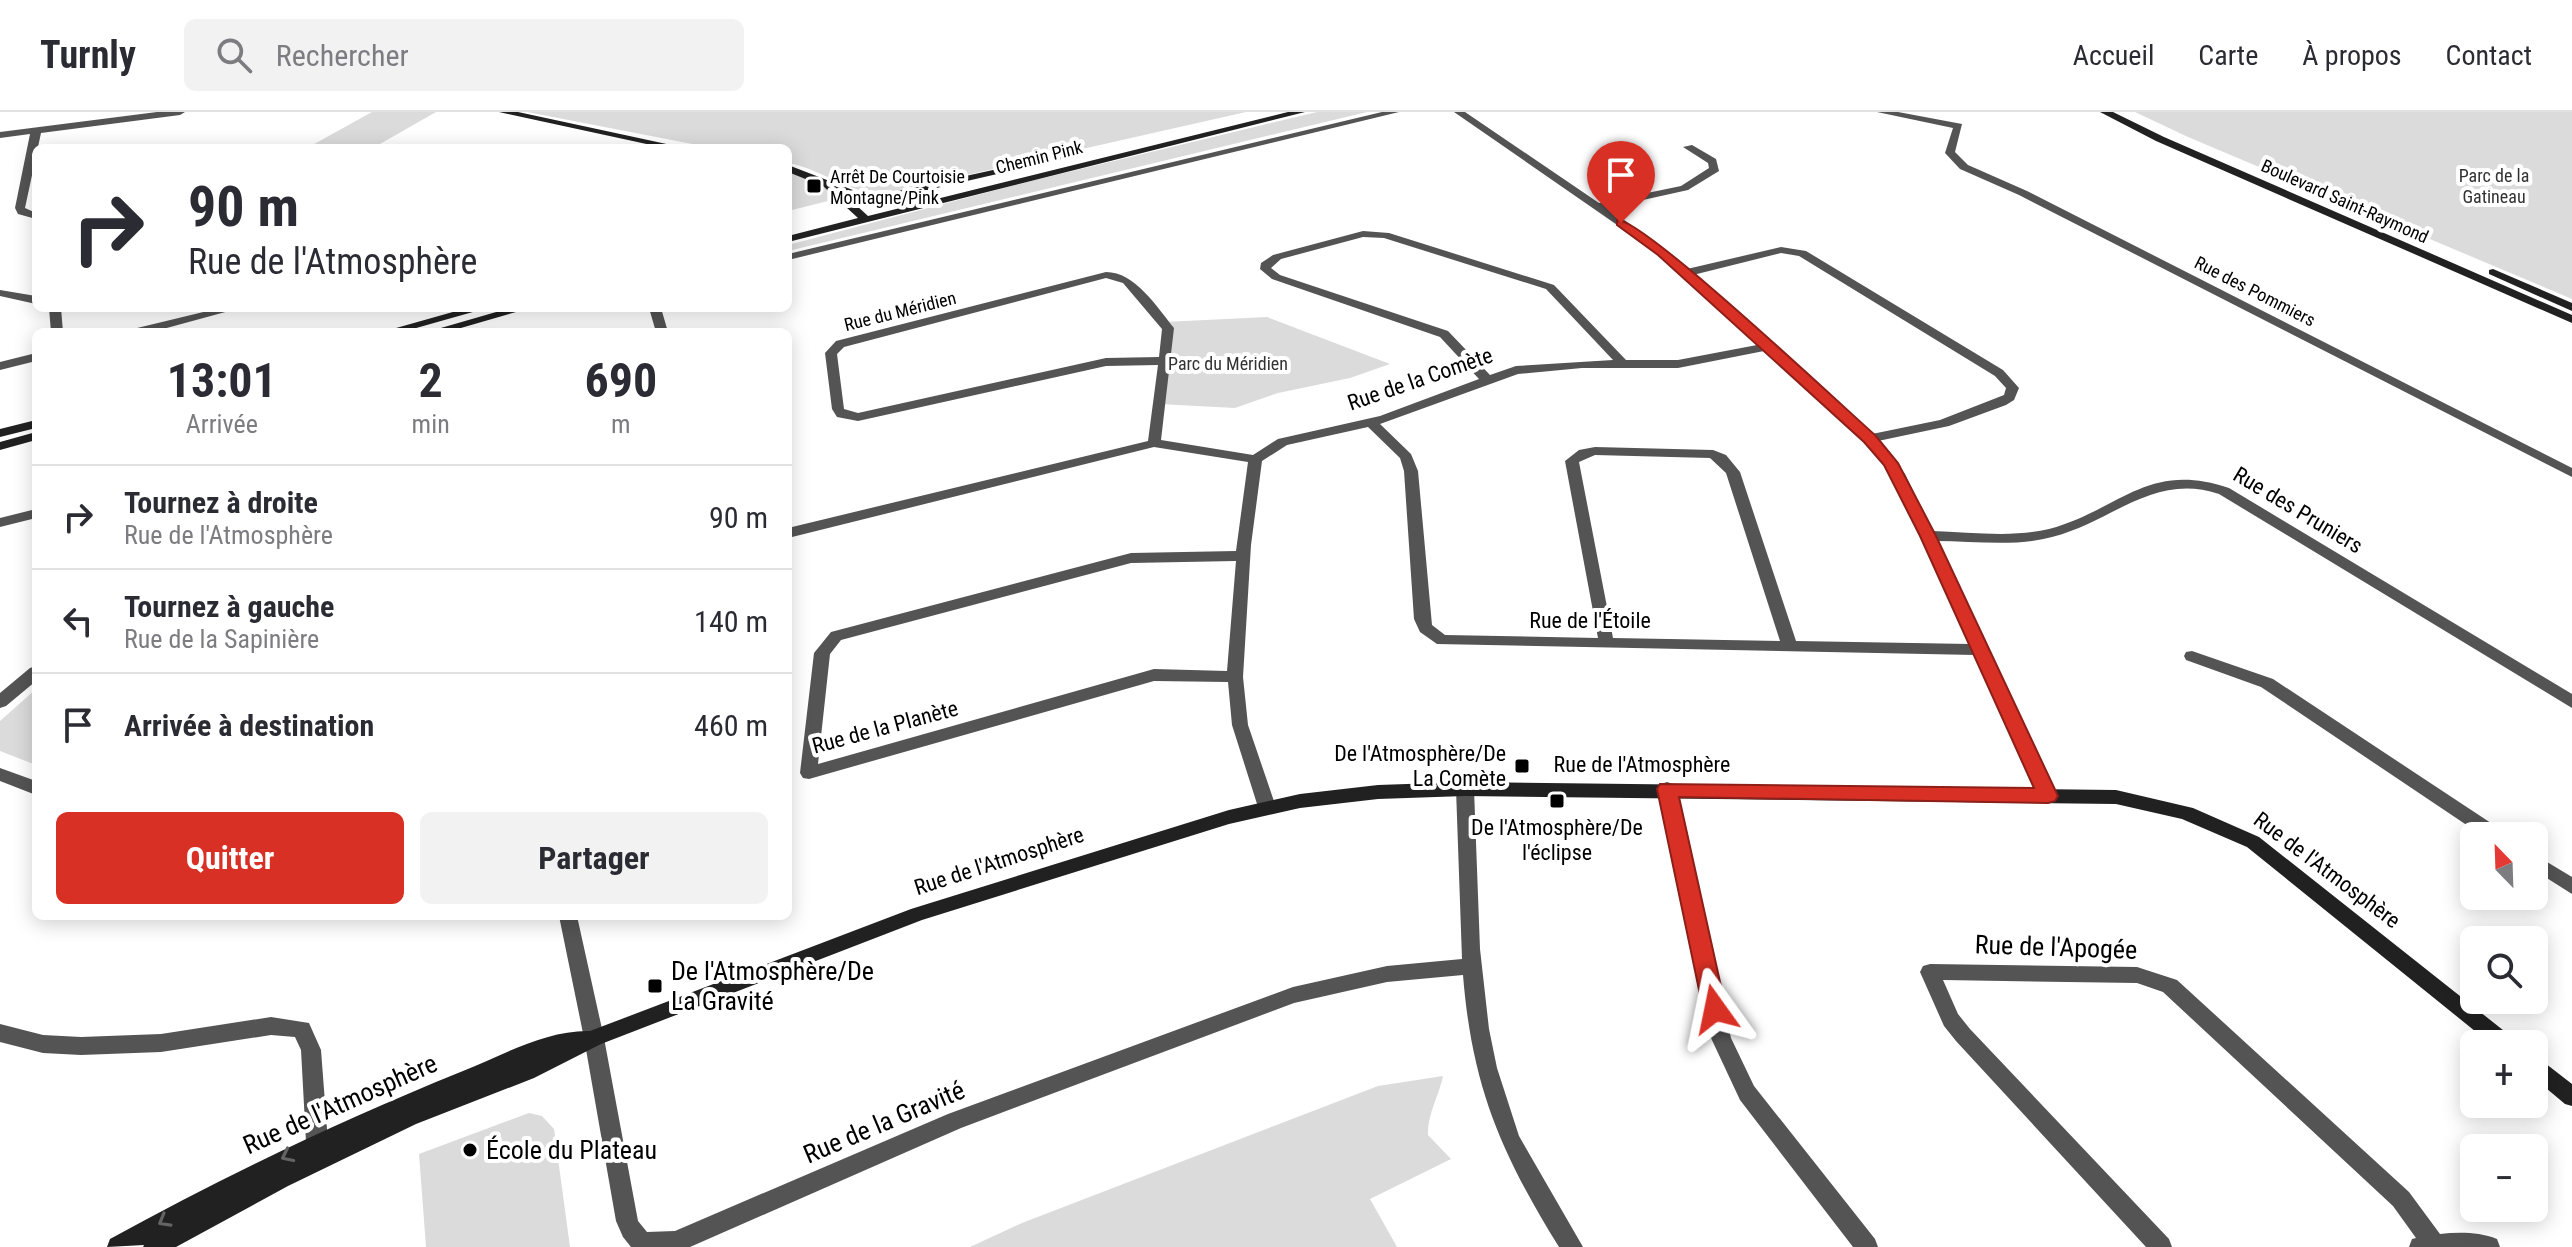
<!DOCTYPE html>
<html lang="fr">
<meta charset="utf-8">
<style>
body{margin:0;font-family:"Roboto Condensed",sans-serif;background:#f2f2f3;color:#2b2b33;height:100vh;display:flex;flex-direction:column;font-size:30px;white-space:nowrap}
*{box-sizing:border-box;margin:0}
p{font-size:26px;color:#7c7c81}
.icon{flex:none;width:44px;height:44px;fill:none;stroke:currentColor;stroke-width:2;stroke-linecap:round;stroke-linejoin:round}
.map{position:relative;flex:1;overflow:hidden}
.details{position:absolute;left:32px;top:216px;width:760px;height:592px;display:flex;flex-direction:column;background:#fff;border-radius:12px;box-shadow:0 4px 20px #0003}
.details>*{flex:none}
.guide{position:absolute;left:32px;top:32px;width:760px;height:168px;border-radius:12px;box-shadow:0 4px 20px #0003;background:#fff;color:#2b2b33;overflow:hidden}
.needle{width:52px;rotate:337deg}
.tools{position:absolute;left:2460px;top:710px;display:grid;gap:16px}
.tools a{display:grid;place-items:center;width:88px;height:88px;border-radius:12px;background:#fff;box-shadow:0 4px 20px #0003;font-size:40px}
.pin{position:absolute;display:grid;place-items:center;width:68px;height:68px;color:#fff;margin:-82px -34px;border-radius:50% 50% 50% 0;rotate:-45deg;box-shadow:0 0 8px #0007}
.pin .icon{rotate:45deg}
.me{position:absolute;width:88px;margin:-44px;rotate:348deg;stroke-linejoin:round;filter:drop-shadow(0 0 6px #0008)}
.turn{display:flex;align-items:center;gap:28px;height:168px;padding:0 24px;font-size:36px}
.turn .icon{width:104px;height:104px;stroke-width:2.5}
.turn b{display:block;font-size:56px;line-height:68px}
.eta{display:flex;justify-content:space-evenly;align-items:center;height:136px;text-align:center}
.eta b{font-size:48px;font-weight:700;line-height:56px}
.cta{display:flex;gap:16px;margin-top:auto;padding:16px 24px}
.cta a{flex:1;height:92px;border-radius:12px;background:#d93025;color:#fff;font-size:32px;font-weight:700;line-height:92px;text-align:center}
.cta a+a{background:#f2f2f3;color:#2b2b33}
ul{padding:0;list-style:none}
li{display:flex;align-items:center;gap:24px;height:104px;padding:0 24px;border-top:2px solid #e1e1e2}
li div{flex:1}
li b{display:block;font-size:30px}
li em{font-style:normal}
header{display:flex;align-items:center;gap:48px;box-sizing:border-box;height:112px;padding:0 40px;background:#fff;border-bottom:2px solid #e1e1e2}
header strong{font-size:38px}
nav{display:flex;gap:44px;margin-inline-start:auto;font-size:28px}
.search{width:560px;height:72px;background:#f2f2f3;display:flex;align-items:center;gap:20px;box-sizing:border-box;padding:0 28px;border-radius:12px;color:#7c7c81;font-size:30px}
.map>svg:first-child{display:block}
</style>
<header>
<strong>Turnly</strong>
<div class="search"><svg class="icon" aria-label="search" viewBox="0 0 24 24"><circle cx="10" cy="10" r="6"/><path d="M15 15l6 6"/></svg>Rechercher</div>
<nav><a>Accueil</a><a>Carte</a><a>À propos</a><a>Contact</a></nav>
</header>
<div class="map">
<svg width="2572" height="1135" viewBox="0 0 2572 1135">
<rect width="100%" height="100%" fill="#fff"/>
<!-- green -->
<path fill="#dbdbdb" d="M372,0H436L373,36H307Z
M527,0H1246L883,82C847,81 822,57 788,51V36H713Z
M1317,0H1367L788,139V133L1027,70Z
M2135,0H2572V187L2188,25Z
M788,56L806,60L844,85L788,99Z
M1267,205L1390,252L1350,266L1278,281L1235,296L1159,292L1164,210Z
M36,577V653L0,639V609Z
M1443,964C1439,984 1427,1003 1428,1023L1451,1047L1370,1087L1397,1135H970L1022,1111L1378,974Z
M529,1001L542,1004L554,1017L570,1135H426L419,1042Z"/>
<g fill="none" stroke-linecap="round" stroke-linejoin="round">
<!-- street -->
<path fill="#545454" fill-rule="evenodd" d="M157,0H185L180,3L41,21L25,96L36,101V107L18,102L15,96L30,22L0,26V20Z
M1382,0H1399L788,148V142Z
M1454,0H1465L1599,91L1681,74L1709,56L1708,51L1683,35L1692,33L1716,47L1719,59L1688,78L1607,96L1657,131L1687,157L1781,135L1806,139L2003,258L2019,276L2014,288L2006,293L1949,314L1878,329L1905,362L1932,419C1970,420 2012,426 2049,417C2120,398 2147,348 2229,376L2572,582V596L2219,382C2154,360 2112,410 2052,425C2015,435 1975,429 1936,429L2057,684L2054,689H2042L2039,684L1975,543L1437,532L1420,520L1414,507L1404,359L1400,346L1368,315L1287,333L1262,349L1251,433L1243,565L1248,613L1276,695L1273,700H1261L1258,695L1232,613L1228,570L1154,569L809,667L803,666L800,661L814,541L831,520L1131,441L1236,439L1248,350L1154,335L788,426V416L1148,329L1158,253L1106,254L858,309L837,305L832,297L825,241L836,229L1106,160C1135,160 1157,195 1174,216L1161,328L1253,343L1278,327L1380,304L1479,267L1440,225L1272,167L1260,157L1261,151L1273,143L1363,119L1389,121L1554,173L1626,248H1678L1757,233L1649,135ZM1363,125L1384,126L1546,177L1613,248L1516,254L1490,263L1448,219L1280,163L1271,156L1281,147ZM1781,141L1799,144L1995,264L2006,276L2004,283L1940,308L1872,322L1693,163ZM1106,166L1123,171L1162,217L1159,245L1106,246L858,301L844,297L837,242L844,235ZM1764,239L1864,330L1892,363L1970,532L1796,529L1740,360L1726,343L1713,338L1595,335L1579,338L1565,349L1598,526L1445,523L1432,513L1418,359L1411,342L1380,312L1518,262L1582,256H1678ZM1595,343L1710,346L1726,361L1780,529L1613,526L1579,350ZM1236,449L1227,559L1154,557L818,652L830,542L841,528L1131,451Z
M1877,0H1898L1962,12L1955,40L1968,53L2027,79L2572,356V365L2019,83L1960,57L1945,41L1953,16Z
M0,178L36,184V192L0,184Z
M49,196H61L63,220H51Z
M220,196H240L152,220H131L133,217Z
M649,196H661L668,220H656Z
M36,241V249L0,258V250Z
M36,397V406L0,415V406Z
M2192,539L2273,567L2503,719L2506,724H2483L2261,575L2186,548L2184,544L2186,540Z
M36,554V569L6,594L0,596V581L30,556Z
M0,656L36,669V683L0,669Z
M1465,670L1471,672L1474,677L1480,837L1489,917L1497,956L1519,1024L1583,1135H1559C1501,1041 1472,975 1463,863L1387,870L1294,891L961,1016L690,1135H631L623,1125L616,1109L584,926L559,804H577L604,926L638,1109L647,1120L675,1119L948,1002L1293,875L1387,854L1462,847L1456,677L1459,672Z
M1667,670L1673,672L1676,677L1731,926L1754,974L1875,1127L1878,1135H1853L1740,988L1711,926L1658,677L1661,672Z
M2534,742L2572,765V782L2534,758Z
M1930,852L2137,855L2177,868L2409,1080L2440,1122C2459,1120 2479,1120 2497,1127L2500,1135H2409L2412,1127L2416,1126L2393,1094L2163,880L2137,871L1943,868L1958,902L1970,917L2169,1127L2172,1135H2146L1956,929L1944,914L1920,860L1923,854Z
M271,905L309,911L321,938L328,1030L332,1044L329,1051L321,1054L313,1051L306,1030L301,938L295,925L271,923L161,940L81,943L43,941L0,930V912L43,923L81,925L161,922Z"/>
<!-- secondary -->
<path fill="#212121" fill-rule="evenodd" d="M499,0H518L685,36H665Z
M1288,0H1305L788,130V124L858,106L823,74L788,60V53L858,80L884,82L1075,40L1080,43L884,88L857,86L844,82L868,104Z
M2100,0H2113L2164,25L2572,203V211L2156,29Z
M2493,157L2572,191V199L2489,162V158Z
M467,196H487L402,220H382Z
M510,196H530L447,220H427Z
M36,308V316L0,325V317Z
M36,320V328L0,338V330Z
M1465,670L2116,678L2193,696L2259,725L2513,926L2516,932H2491L2247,735L2182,707L2116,692L1465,684L1378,687L1300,696L1229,712L922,808L601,932L534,966L416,1012L288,1074L176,1135H143L144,1133L107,1135L110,1127C224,1064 342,1008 463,959C503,943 546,918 590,919L911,797L1229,698L1300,682L1378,673Z
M2534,945L2541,948L2572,972V994L2565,992L2534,966Z"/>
</g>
<!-- one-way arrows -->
<defs><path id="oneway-chevron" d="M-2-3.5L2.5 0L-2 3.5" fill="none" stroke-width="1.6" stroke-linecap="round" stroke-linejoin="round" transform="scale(2)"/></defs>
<g stroke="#646464">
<use href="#oneway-chevron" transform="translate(287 1044) rotate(154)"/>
<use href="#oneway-chevron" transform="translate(164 1109) rotate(150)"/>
</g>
<!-- route -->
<path fill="#d93025" stroke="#8d1f18" stroke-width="2" d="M1617,108C1642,105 1842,294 1875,323L1898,351L1936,424L2058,684L2055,689L2048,691L1679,685L1726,897L1723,904L1715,907L1707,904L1703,897L1657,677L1660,672L2034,676L1920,424L1884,353L1864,330L1658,143L1617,113Z"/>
<!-- markers -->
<g fill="#000" stroke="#fff" stroke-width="3">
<rect x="806" y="66" width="16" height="16" rx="4"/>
<rect x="1514" y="646" width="16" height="16" rx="4"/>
<rect x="1549" y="681" width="16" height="16" rx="4"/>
<rect x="647" y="866" width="16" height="16" rx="4"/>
<circle cx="470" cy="1038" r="8"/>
</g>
<g text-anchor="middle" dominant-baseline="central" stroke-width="8" stroke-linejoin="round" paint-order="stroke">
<!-- far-street labels -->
<g font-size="18" fill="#000" stroke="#fff">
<text transform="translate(1039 45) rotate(-14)">Chemin Pink</text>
<text transform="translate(2345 89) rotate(24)">Boulevard Saint-Raymond</text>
<text transform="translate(2255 179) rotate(27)">Rue des Pommiers</text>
<text transform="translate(900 199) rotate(-14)">Rue du Méridien</text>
</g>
<!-- far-park labels -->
<g font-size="18" fill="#323232" stroke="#fff">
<text x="2494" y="63">Parc de la<tspan x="2494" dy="21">Gatineau</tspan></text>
<text x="1228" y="251">Parc du Méridien</text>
</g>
<!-- far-poi labels -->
<g font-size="18" fill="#000" stroke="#fff" text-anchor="start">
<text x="830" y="64">Arrêt De Courtoisie<tspan x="830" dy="21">Montagne/Pink</tspan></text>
</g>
<!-- street labels -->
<g font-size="22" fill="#000" stroke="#fff">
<text transform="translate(1420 267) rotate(-19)">Rue de la Comète</text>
<text transform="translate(2298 398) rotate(31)">Rue des Pruniers</text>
<text x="1590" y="508">Rue de l'Étoile</text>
<text transform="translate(885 615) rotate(-15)">Rue de la Planète</text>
<text x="1642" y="652">Rue de l'Atmosphère</text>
<text transform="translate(999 749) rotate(-18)">Rue de l'Atmosphère</text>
<text transform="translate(2327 758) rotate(37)">Rue de l'Atmosphère</text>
</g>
<!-- poi labels -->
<g font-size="22" fill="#000" stroke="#fff" text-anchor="end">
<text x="1506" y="641">De l'Atmosphère/De<tspan x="1506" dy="25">La Comète</tspan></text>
<text x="1557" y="715" text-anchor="middle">De l'Atmosphère/De<tspan x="1557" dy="25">l'éclipse</tspan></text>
</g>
<!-- near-street labels -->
<g font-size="26" fill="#000" stroke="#fff">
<text transform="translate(2056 835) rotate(2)">Rue de l'Apogée</text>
<text transform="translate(340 992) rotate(-24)">Rue de l'Atmosphère</text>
<text transform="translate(884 1010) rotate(-23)">Rue de la Gravité</text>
</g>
<!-- near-poi labels -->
<g font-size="26" fill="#000" stroke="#fff" text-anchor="start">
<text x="671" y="859">De l'Atmosphère/De<tspan x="671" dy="30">La Gravité</tspan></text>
<text x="486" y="1038">École du Plateau</text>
</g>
</g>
</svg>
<div class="tools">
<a><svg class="needle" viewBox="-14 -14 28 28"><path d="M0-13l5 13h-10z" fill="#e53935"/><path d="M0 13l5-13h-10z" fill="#7c7c81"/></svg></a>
<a><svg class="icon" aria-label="search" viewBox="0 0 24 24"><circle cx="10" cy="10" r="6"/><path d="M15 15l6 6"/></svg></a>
<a>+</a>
<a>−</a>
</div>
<div class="pin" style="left:1621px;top:111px;background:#d93025"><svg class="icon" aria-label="arrive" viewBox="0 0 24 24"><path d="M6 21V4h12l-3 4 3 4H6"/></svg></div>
<svg class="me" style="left:1715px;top:897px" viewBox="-20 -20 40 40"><path d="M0-17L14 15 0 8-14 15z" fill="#d93025" stroke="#fff" stroke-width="4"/></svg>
<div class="guide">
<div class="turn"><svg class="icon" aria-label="right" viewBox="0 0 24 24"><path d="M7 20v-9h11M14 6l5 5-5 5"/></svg><div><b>90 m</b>Rue de l'Atmosphère</div></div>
</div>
<section class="details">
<div class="eta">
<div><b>13:01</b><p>Arrivée</p></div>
<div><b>2</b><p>min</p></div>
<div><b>690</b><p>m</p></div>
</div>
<ul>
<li><svg class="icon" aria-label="right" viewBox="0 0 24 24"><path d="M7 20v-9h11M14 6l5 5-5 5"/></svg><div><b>Tournez à droite</b><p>Rue de l'Atmosphère</p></div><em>90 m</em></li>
<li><svg class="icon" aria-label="left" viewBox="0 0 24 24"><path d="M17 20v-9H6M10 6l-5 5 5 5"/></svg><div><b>Tournez à gauche</b><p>Rue de la Sapinière</p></div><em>140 m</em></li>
<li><svg class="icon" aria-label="arrive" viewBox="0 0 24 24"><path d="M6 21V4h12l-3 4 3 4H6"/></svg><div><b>Arrivée à destination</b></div><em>460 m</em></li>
</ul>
<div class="cta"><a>Quitter</a><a>Partager</a></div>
</section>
</div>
